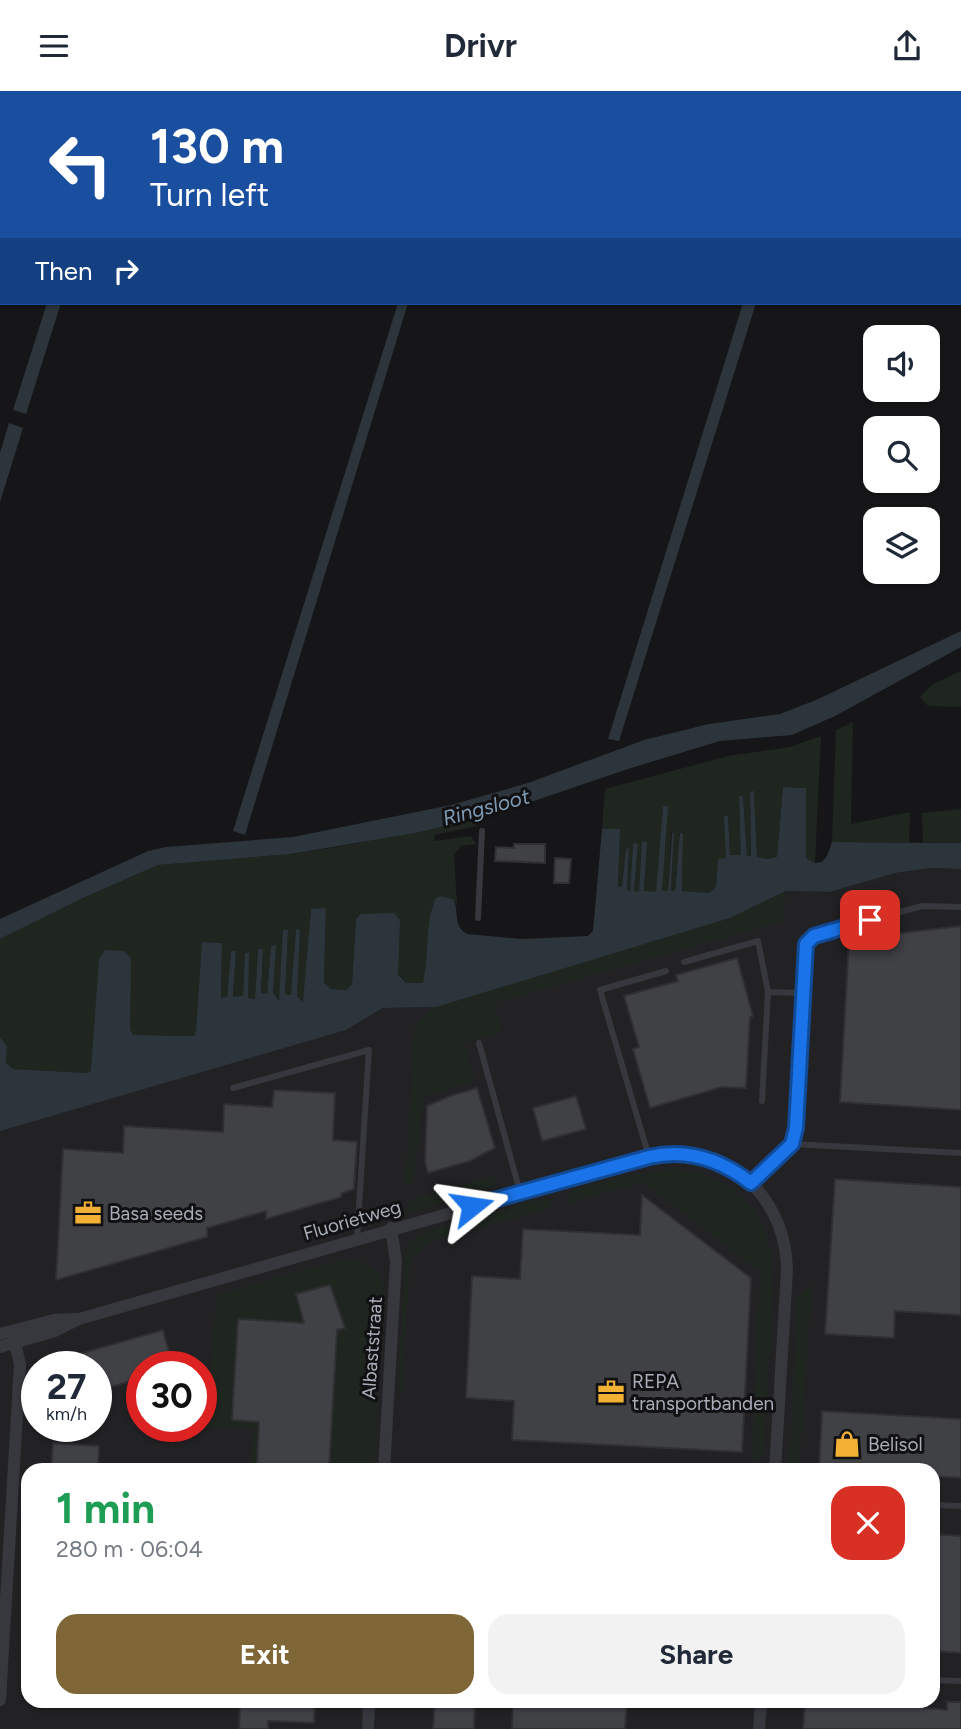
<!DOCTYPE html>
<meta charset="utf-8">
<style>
body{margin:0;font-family:Figtree,sans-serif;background:#f2f2f3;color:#1f2937;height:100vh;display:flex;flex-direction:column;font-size:26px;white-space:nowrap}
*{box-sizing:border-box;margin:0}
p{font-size:23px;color:#747a83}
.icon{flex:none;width:38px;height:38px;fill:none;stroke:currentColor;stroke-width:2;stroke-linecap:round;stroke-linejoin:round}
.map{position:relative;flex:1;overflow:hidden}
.drawer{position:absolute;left:21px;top:1372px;width:919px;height:245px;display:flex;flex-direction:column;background:#fff;border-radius:21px;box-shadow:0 2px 5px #0004}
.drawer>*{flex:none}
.top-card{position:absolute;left:0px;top:0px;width:962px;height:214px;box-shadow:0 2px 5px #0004;background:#1a4fa0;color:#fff;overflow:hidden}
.controls{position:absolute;left:863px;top:234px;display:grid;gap:14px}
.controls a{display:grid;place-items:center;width:77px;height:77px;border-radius:14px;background:#fff;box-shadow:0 2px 5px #0004;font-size:35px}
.speed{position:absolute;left:21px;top:1260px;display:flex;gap:14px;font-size:35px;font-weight:700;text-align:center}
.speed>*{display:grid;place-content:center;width:91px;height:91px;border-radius:50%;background:#fff;box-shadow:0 2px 5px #0004;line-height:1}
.speed small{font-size:18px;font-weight:400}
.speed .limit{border:10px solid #d22;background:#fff;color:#111}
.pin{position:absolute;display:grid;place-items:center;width:60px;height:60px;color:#fff;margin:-30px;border-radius:14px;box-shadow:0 4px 10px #0006}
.me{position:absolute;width:77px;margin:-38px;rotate:75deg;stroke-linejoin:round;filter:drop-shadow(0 0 5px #0008)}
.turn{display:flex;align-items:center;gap:24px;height:147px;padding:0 35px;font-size:32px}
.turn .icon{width:91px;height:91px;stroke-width:2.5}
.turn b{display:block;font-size:49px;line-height:60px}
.then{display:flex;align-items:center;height:66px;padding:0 35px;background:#0003;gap:14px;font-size:26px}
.round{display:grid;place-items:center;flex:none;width:74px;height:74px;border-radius:21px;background:#f2f2f3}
.headline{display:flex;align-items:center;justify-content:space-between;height:119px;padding:0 35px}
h1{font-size:42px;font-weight:700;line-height:52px;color:#1e9e55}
.action{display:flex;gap:14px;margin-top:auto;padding:14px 35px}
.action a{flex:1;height:80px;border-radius:21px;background:#7e6636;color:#fff;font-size:28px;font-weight:700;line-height:80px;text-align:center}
.action a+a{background:#f2f2f3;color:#1f2937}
header{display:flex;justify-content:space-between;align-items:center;height:91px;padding:0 35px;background:#fff;font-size:32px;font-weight:700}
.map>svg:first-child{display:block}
</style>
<header><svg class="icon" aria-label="menu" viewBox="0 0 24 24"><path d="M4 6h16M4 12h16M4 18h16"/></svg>Drivr<svg class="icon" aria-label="share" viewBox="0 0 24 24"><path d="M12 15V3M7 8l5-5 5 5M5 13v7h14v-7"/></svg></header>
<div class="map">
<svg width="961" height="1638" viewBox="0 0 961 1638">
<rect width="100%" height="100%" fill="#161618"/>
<!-- built -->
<path fill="#222225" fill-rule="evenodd" d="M931,777L961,778V1638H0V1025L346,939L383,917L436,916L730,827L786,800L830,801L895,782ZM37,1276H96V1335H37ZM142,1276H201V1335H142ZM28,1379H933V1610H28Z"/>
<!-- green -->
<path fill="#1e261f" d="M961,580V616L928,615L920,606L933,593Z
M853,631L851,733L910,721L909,751H832L836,639Z
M821,645L815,772L806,767V697L783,696L777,766L768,768L757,767L754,701H750L751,765H747L743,705L742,764L730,765L728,725L726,767L718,769L716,796L709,802L682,801L683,743L680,742L675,800L671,799L674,742H671L668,800H662L663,715L657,801H644L647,751L643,750L639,801H634L638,753H633L630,800L627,799L629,757L626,758L622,795L618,796L620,738H602L605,698L728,665L790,656Z
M961,718V752L923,751L922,722Z
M476,729L477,735L434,744L435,750L471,745L476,753L461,755L454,764L457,814L453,808L440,805L435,808L432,816L424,892H406L356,828L352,893L346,899L331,898L324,891L326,818H311L304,911L297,905L296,839L292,904L285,903L288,839H283L280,910L273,902L271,855L267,903H261L263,858L258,859L255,908L247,907L248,861L245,862L243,906H233L236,860L231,861L227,907H221L222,852L203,851L196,940L194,945L133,944L130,938L88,982L12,978L6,972L7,955L0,946V848L83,807L158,774L291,763L337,756Z
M786,800L783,830L494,912L502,941L463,952L475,990L424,1006L413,1092L405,1095L415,935L432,916L730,827Z
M673,1078C713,1080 753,1104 766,1143C772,1162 772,1183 773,1203L764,1359C763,1365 759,1370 752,1369L760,1180L642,1091L568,1112V1105L573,1099L632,1083Z
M498,1084L490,1098L402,1124L410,1109Z
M541,1108L547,1109L553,1116L431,1151L410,1170L402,1303L398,1302L405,1164L410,1151L423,1141Z
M354,1168C372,1173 379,1180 384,1198L374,1379H250L253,1337L205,1336L217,1204L317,1175Z
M812,1192L799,1379H789L798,1206Z"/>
<!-- water -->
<path fill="#2c353c" d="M47,212H61L26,323L13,319Z
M398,212H408L245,744L233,740Z
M743,212H756L619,650L608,648Z
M9,332L23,337L0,411V362Z
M961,540V556L835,625L792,644L720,650L631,677L490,725L415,742L291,763L158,774L83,807L0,848V828L148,760L166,756L293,746L451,714L528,692L644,649L709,633L780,623L816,609Z
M783,696L806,697V767L815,772L822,771L827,765L832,751L961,752V778L931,777L895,782L830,801L786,800L730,827L436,916L383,917L346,939L0,1040V946L7,955L6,972L13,978L88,982L91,979L99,868L105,859L124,860L131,867L130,938L133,944L194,945L196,940L202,851L222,852L221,907L227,906L231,860H236L233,906L243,905L245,862L249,861L248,907L255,908L258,858H263L261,902L267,903L271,855L276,854L273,901L279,910L283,839H288L285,903L291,904L296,838L300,839L297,905L303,911L311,818L326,817L324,891L331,898L346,899L352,893L356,828L361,823L394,822L400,829L398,883L406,892H423C429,865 425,834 435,808L440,805L453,808C460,821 452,834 467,843L522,848L588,845L593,840L602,738H620L618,796L622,795L626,758L629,757L627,799L630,800L633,752L638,753L634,800L639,801L642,750L647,751L644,800L656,801L663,715H668L662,800H668L672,742H674L671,799L675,800L680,742L683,743L682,800L709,802L716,796L718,768L726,767L724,725H728L730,764H741L739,705H743L747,765H751L750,701L754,700L757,766L768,768L777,766Z"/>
<!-- building -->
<path fill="#404145" stroke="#303034" stroke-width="2" d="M514,753H545V772L495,770L496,756L514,757Z
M555,767L571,768L569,792H554Z
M961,835V1019L840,1011L849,848Z
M737,867L753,925L750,926L746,997L722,996L650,1017L633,958L639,956L624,905L678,890L676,884Z
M477,997L495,1057L470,1070L428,1082L425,1071L427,1015L450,1005Z
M274,999L335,1002L333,1049L357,1051L354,1098L342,1102L341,1106L266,1128V1120L207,1137V1146L56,1189L63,1058L123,1062L124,1035L223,1041L224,1013L272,1016Z
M576,1005L586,1038L542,1050L533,1017Z
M835,1088L961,1096V1224L895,1220L894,1247L825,1243Z
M642,1104L751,1187L742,1361L512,1349L514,1310L466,1307L472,1185L520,1188L523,1138L640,1144Z
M330,1194L345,1237L337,1239L329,1379L257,1375L259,1331L232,1329L238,1228L304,1232L296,1203Z
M163,1239L173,1276H142V1287L96,1300V1276H47V1272Z
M822,1320L961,1328V1387L933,1385V1379H819Z
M53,1352L99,1355L98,1379H51Z
M933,1443L961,1445V1562L933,1560Z
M240,1610H315L314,1632L268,1630V1638H239Z
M435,1610H475L474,1638H433Z
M513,1610L627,1611L625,1638H512Z
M805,1610L867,1614L868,1610H885L884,1615L907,1616L908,1610H924V1617L947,1619V1611H961V1638H803Z"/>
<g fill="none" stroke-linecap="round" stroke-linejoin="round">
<!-- service -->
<path stroke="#37383d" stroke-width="6" d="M478,827L482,740
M684,871L758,850L768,901L762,1010
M768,901L803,902
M479,952L520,1101
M233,997L369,959L357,1147
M792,1053L961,1062
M649,1066L600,899L666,880
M751,1092L792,1053L796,1037L806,853L814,845L922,815L961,816
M933,1414L961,1415
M933,1589L961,1590"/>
<!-- minor -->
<path stroke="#37383d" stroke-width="12" d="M0,1243L54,1229L75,1228
M0,1256L55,1240L79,1228L585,1084C613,1076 644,1063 673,1063C740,1061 786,1114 787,1179L775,1379
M384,1379L396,1170L391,1137
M0,1609L20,1273L12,1240
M368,1638L369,1610
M759,1638L761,1610"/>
</g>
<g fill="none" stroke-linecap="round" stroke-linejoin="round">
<defs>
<path id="route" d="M472,1115L649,1066C687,1057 720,1068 751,1092L792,1053L796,1037L806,853L814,845L870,829"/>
</defs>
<!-- route casing -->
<use href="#route" stroke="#114b97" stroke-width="18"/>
<!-- route -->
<use href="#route" stroke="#1a73e8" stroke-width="12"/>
</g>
<!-- icons -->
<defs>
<symbol id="office-bare" viewBox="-9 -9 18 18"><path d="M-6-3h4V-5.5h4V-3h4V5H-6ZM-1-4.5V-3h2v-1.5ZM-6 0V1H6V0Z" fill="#f2b134" stroke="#111113" stroke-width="2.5" paint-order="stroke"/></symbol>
<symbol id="shop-bare" viewBox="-9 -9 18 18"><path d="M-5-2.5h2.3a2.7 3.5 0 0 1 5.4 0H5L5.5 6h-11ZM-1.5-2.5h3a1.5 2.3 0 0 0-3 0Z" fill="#f2b134" stroke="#111113" stroke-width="2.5" paint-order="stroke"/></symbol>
</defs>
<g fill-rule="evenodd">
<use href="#office-bare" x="69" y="1103" width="38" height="38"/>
<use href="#office-bare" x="592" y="1282" width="38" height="38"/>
<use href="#shop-bare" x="828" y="1334" width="38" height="38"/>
</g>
<g text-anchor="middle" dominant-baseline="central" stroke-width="6" stroke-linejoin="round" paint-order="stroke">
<!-- poi labels -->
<g font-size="19" fill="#a8adb8" stroke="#111113" text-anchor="start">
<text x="109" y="1122">Basa seeds</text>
<text x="632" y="1290">REPA<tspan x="632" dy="22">transportbanden</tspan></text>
<text x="868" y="1353">Belisol</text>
</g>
<!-- street labels -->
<g font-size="19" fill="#a8adb8" stroke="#111113">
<text transform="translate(352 1129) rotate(-16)">Fluorietweg</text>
<text transform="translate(372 1257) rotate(-86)">Albaststraat</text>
</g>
<!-- water labels -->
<g font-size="21" font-style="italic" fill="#7f9bb3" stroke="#111113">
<text transform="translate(486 716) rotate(-15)">Ringsloot</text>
</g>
</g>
</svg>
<div class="controls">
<a><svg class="icon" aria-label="sound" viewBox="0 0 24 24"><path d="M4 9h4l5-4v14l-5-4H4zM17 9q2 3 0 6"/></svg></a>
<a><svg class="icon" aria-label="search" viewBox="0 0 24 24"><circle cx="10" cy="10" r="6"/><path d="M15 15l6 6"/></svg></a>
<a><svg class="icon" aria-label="layers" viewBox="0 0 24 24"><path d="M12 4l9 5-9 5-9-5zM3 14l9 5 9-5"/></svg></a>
</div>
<div class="speed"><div>27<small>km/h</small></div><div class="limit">30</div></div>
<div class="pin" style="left:870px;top:829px;background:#d93025"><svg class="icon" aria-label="arrive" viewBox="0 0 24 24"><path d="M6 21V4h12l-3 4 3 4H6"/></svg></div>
<svg class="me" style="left:472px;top:1115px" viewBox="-20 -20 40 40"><path d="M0-17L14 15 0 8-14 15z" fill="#1a73e8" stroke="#fff" stroke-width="4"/></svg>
<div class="top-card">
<div class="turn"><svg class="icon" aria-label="left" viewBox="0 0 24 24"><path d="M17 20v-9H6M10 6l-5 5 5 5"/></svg><div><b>130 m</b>Turn left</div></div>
<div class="then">Then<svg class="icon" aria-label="right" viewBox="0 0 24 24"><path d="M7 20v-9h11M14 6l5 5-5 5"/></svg></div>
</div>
<section class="drawer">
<div class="headline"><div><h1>1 min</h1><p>280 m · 06:04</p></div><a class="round" style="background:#d93025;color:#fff"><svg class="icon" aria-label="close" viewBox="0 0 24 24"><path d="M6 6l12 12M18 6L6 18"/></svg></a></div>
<div class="action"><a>Exit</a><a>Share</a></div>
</section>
</div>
